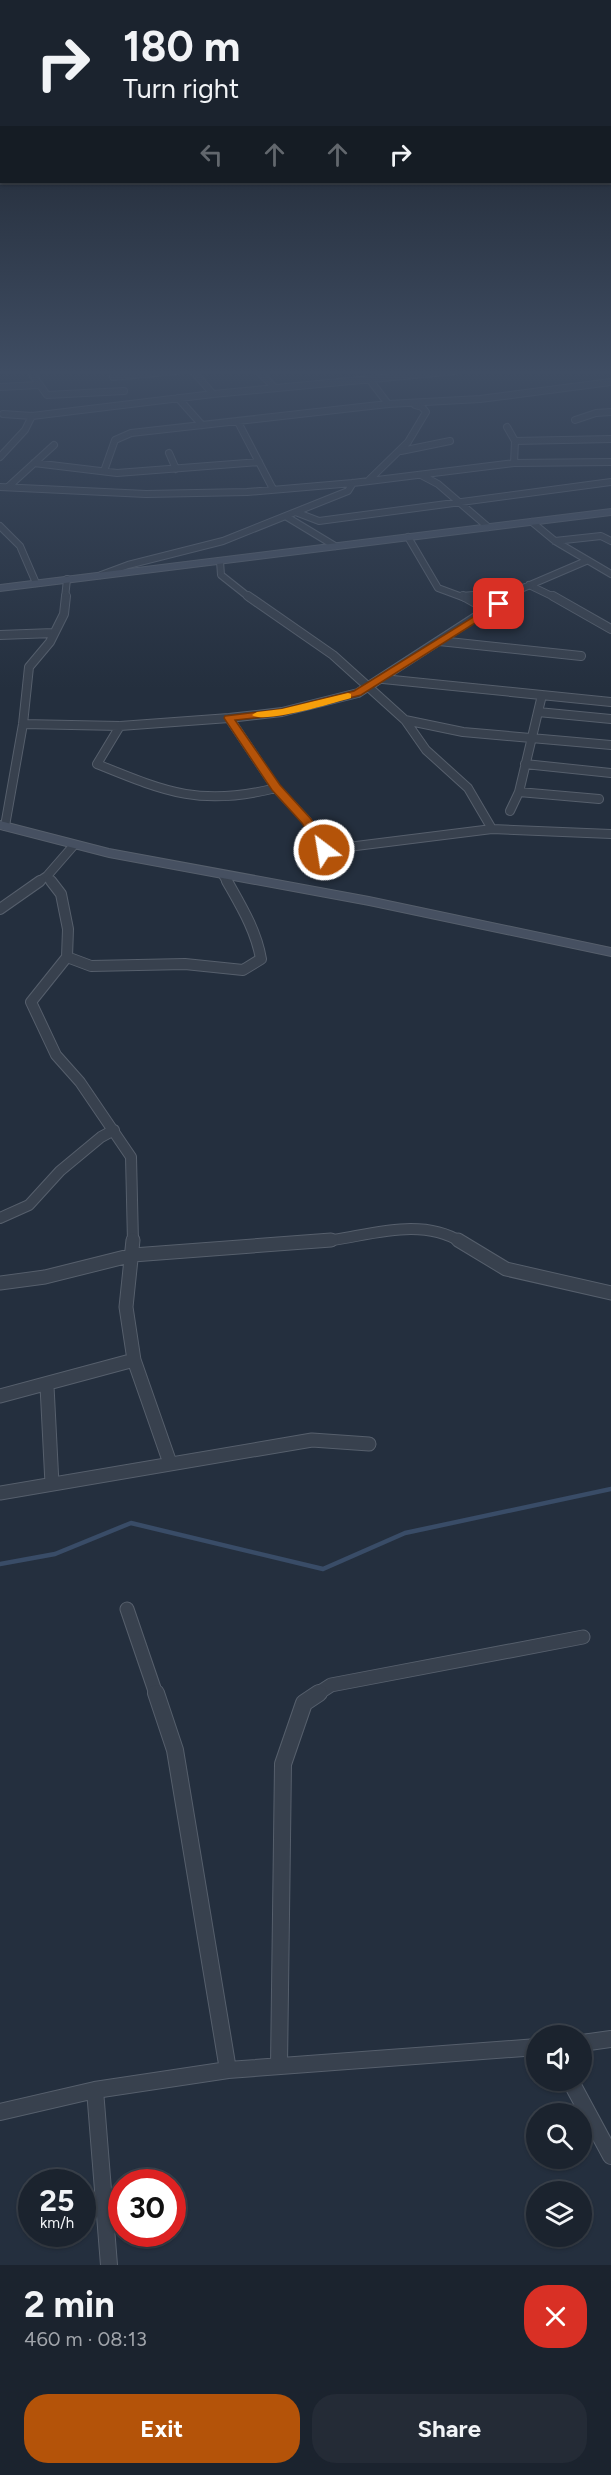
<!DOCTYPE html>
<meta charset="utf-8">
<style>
body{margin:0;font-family:Figtree,sans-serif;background:#242b36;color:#f1f3f6;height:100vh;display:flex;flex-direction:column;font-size:22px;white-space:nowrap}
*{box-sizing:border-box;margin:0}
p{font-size:20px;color:#a0a4aa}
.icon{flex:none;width:33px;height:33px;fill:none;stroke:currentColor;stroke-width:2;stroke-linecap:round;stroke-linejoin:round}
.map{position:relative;height:2265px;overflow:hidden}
.drawer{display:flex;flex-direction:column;background:#1b232e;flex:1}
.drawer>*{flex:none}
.hud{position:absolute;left:0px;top:0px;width:612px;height:183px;box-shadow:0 2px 4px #0004,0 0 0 2px #39404a;background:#1b232e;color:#f1f3f6;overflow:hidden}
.buttons{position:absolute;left:526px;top:2025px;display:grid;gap:12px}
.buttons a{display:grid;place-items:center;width:66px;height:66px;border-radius:50%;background:#1b232e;box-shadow:0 2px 4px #0004,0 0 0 2px #39404a;font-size:30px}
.speed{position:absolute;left:18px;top:2169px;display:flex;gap:12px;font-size:30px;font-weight:700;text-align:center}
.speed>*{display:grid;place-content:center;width:78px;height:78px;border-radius:50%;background:#1b232e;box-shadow:0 2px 4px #0004,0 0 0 2px #39404a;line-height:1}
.speed small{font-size:15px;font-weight:400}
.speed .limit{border:9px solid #d22;background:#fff;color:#111}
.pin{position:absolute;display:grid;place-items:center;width:51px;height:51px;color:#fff;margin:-26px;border-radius:12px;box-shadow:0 3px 9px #0006}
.me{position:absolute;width:66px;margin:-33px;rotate:329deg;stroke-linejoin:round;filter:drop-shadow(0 0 4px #0008)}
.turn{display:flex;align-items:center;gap:21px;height:126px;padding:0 24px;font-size:27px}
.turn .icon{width:78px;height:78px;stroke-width:2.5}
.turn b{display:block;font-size:42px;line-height:51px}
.lanes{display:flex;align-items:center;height:57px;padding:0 24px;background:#0003;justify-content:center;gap:30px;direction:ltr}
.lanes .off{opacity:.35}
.round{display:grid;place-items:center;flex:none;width:63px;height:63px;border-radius:24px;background:#242b36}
.headline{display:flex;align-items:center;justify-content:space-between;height:102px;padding:0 24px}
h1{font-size:36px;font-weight:700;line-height:45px}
.primary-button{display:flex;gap:12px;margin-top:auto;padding:12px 24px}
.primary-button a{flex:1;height:69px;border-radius:24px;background:#b45309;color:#fff;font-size:24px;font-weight:700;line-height:69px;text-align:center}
.primary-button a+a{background:#242b36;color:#f1f3f6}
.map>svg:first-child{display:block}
</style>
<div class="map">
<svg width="611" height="2265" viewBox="0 0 611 2265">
<rect width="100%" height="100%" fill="#242f3e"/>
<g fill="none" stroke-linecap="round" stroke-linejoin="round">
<!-- stream -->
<path stroke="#394c67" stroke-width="4.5" d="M0,1564L55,1554L131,1523L323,1569L405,1533L611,1489"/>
<defs>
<path id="street-far4" d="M30,371L47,395L124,391
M193,371L213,394
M258,371L275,388
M113,377L177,371
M370,380L388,404
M0,387L39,385
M178,398L202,425
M3,414L32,416L213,394L456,371
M575,420L596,413L611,412
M238,422L273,489
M507,427L515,441L514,463
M515,441L611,439
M401,451L450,441
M169,453L176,469
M0,457L25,430L32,416
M34,463L117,473L259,462
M104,471L115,440L131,433L388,404L480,399L611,382
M421,475L438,484L488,527
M369,480L408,442L426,412L422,407L415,405
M0,487L146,494L247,492L353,483L514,463L611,462
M8,487L54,445
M298,513L319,521L611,482
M287,517L335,546
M532,522L555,541L611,574
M0,526L20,546L36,583
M408,537L438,588L465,598
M555,541L601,536L611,541
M220,561L221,575L250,598
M101,575L128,565L223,541L348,491L353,483
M529,585L556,598
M462,596L515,591
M65,598L67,579
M505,598L516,591L586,561"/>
<path id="street-far3" d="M248,596L333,655L405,720L426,750L468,788L492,829
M463,596L488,610
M553,596L611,629
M0,635L53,633
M439,641L581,656
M383,679L611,702
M538,712L611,719
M229,718L276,788L307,821L324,850L492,829L611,834
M405,720L463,732L611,745
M23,724L120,726L229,718L282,712L358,693L508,596
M120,726L97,764C166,792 201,807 276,788
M525,764L611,773
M519,792L599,799
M510,811L519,792L542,695
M5,826L23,724L29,667L50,642L64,614L66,596
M223,875L227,882
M47,876L52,882
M38,882L47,876L74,845"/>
<path id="street-far2" d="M51,881L61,894L68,929L67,957L31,1002L56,1055L80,1082L131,1157L133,1242
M0,909L40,881
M67,957L91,966L185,964L243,970L261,959C256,930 241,906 227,881
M0,1218L29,1205L60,1171L101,1137L114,1130
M317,1242C364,1238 418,1215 461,1242"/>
<path id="street-far1" d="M458,1240L506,1269L611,1293
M0,1283L45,1277L133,1255L331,1240
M134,1360L170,1463
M47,1386L52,1484
M0,1396L134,1360L126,1307L133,1240
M0,1493L312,1440L369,1444
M127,1609L156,1694
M317,1694L331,1685L583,1637"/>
<path id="street" d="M156,1693L175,1750L228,2070
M582,2043L611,2039
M279,2065L283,1764L304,1703L319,1693
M570,2080L611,2156
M95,2090L109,2265
M0,2112L95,2090L228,2070L537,2047"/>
<path id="secondary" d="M611,509V515L0,591V585Z
M0,821L109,849L369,897L611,948V956L369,905L109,857L0,829Z"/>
</defs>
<!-- street-far4 casing -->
<use href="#street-far4" stroke="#565f6c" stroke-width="8"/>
<!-- street-far3 casing -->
<use href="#street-far3" stroke="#565f6c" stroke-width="10"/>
<!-- street-far2 casing -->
<use href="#street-far2" stroke="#565f6c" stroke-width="12"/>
<!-- street-far1 casing -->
<use href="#street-far1" stroke="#565f6c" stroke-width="15"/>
<!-- street casing -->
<use href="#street" stroke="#565f6c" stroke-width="18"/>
<!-- secondary casing -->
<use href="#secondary" stroke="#565f6c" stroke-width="2"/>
<!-- street-far4 -->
<use href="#street-far4" stroke="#38414e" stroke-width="6"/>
<!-- street-far3 -->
<use href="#street-far3" stroke="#38414e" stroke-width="8"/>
<!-- street-far2 -->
<use href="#street-far2" stroke="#38414e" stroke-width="10"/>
<!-- street-far1 -->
<use href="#street-far1" stroke="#38414e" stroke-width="13"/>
<!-- street -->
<use href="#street" stroke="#38414e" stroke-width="16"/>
<!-- secondary -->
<use href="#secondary" fill="#465061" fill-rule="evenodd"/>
</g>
<!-- sky -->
<linearGradient id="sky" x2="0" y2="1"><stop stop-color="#141a22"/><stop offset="0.54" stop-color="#3f4d63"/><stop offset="1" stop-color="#3f4d63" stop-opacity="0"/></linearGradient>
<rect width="611" height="689" fill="url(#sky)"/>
<!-- route -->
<path fill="#b45309" stroke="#753606" stroke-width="1.5" d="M499,601L502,602V606L361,695L282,715L235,720L280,785L311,819L330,850L328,852H320L302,823L272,790L224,718L225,716L282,709L354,691Z"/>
<!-- slow -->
<path fill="#f59e0b" d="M348,693L351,694V698C333,703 265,724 252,715L257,712L282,709Z"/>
</svg>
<div class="buttons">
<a><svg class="icon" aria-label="sound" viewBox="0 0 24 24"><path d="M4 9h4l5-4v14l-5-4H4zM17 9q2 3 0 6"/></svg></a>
<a><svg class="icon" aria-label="search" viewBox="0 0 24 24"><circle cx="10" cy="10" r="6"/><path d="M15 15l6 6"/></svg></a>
<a><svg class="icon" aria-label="layers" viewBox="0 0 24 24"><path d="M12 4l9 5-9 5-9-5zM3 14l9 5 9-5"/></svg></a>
</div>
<div class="speed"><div>25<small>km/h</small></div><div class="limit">30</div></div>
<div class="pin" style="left:499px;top:604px;background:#d93025"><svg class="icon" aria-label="arrive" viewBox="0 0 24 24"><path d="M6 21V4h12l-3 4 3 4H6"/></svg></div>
<svg class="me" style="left:324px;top:850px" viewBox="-20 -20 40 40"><circle r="17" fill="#b45309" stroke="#fff" stroke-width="3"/><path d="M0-11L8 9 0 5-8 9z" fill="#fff"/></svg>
<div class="hud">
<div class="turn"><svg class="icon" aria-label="right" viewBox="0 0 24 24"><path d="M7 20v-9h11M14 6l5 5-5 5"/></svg><div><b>180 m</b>Turn right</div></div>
<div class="lanes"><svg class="icon off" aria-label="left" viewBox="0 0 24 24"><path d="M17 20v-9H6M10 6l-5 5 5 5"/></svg><svg class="icon off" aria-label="ahead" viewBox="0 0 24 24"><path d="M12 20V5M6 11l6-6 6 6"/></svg><svg class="icon off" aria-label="ahead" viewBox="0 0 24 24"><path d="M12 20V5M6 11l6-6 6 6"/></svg><svg class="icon" aria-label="right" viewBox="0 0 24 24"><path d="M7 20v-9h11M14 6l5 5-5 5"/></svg></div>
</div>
</div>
<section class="drawer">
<div class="headline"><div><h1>2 min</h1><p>460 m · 08:13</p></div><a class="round" style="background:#d93025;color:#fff"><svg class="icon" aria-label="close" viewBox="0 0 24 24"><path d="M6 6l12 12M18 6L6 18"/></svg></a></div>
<div class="primary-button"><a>Exit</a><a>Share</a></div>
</section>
